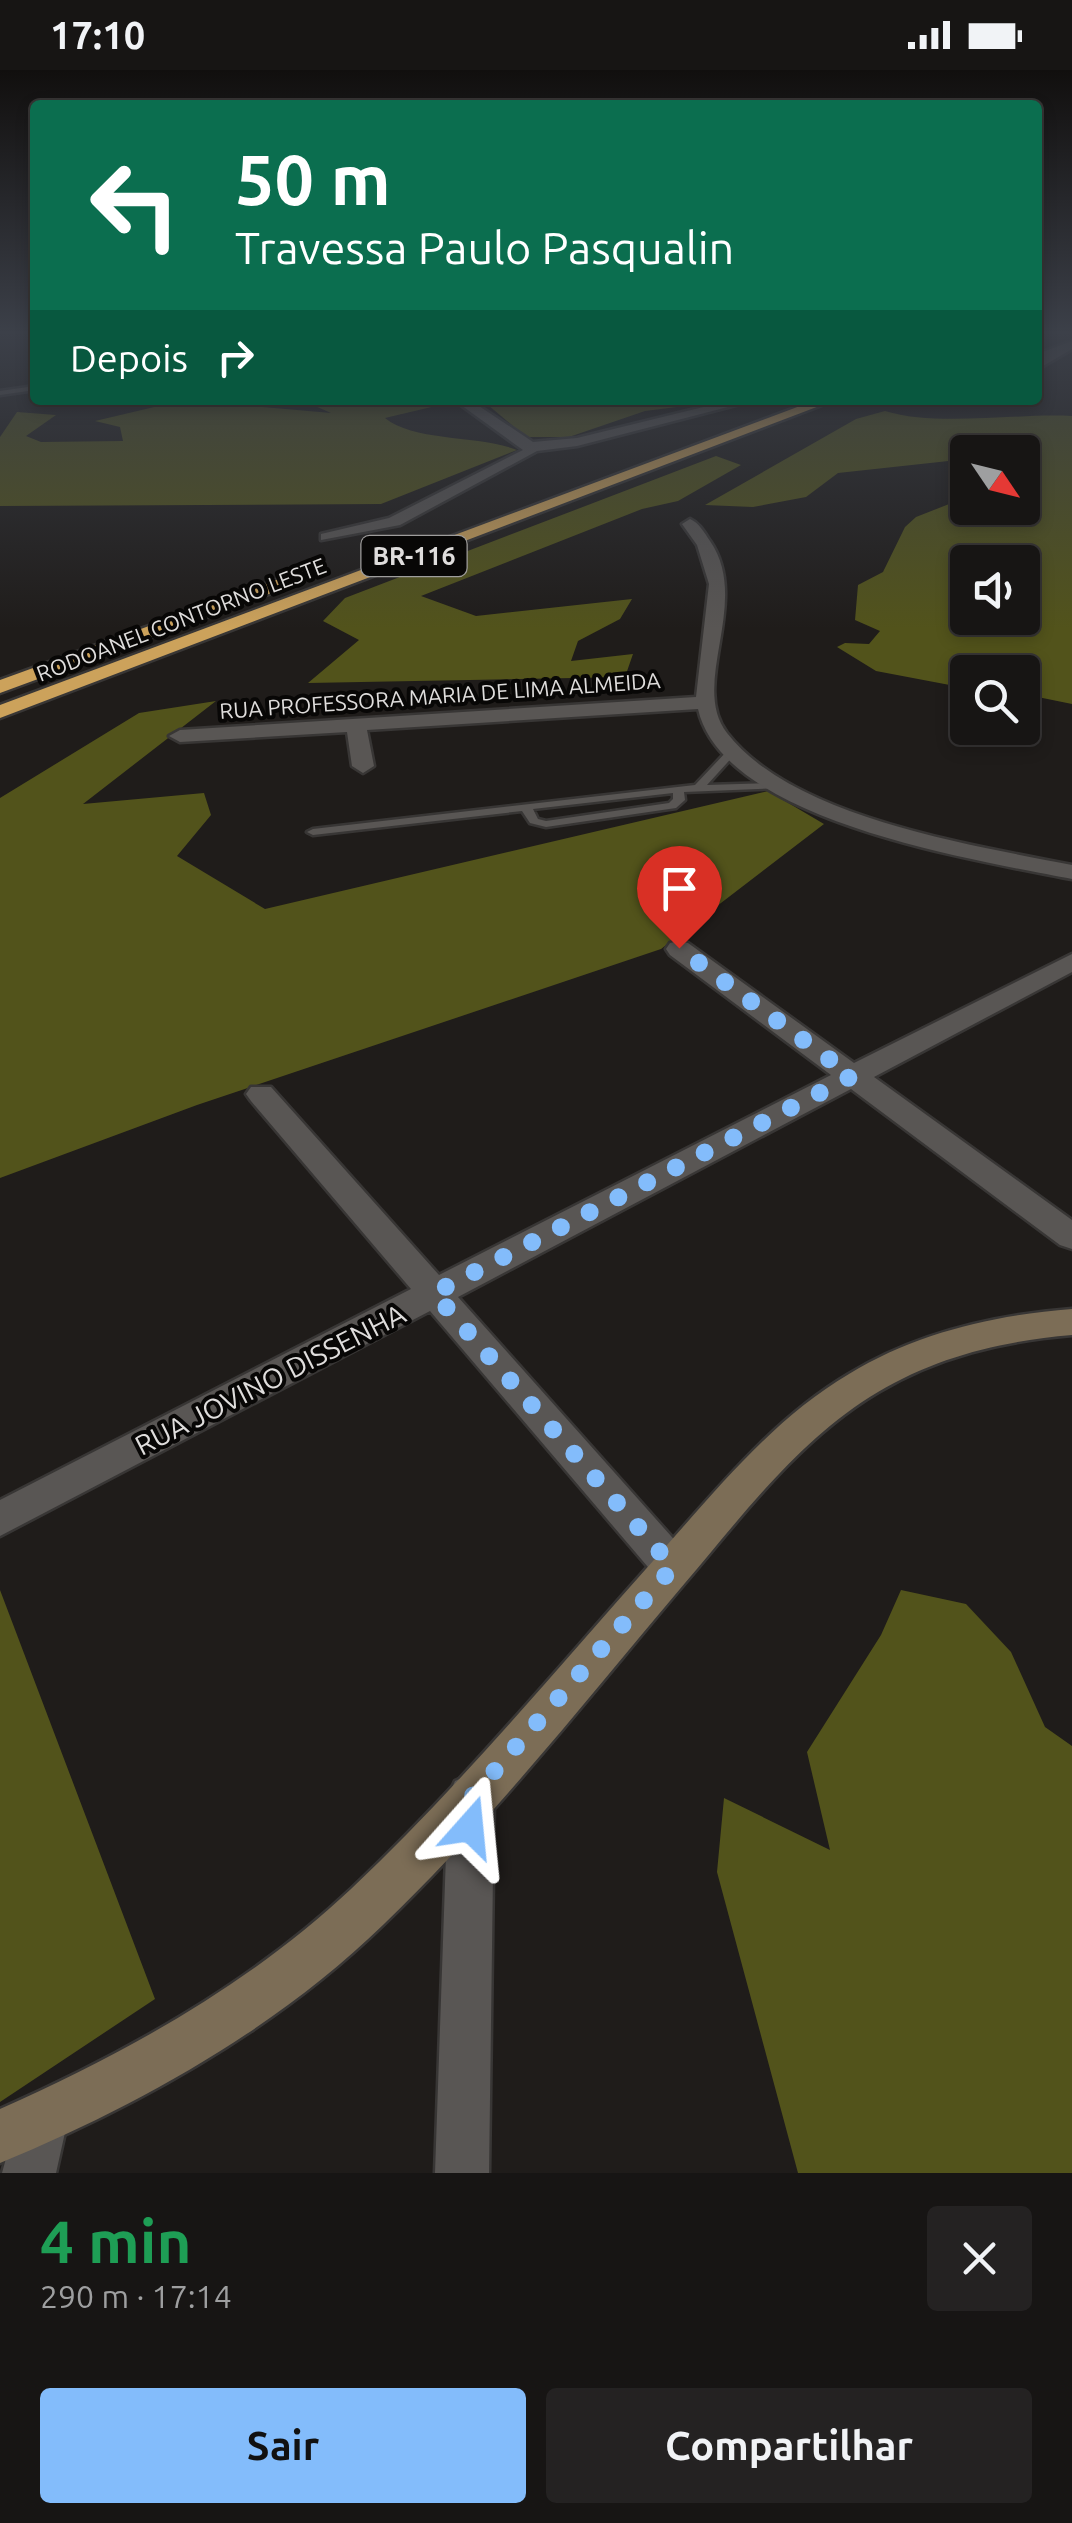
<!DOCTYPE html>
<html lang="pt">
<meta charset="utf-8">
<style>
body{margin:0;font-family:Ubuntu,sans-serif;background:#242222;color:#f1f3f6;height:100vh;display:flex;flex-direction:column;font-size:38px;white-space:nowrap}
*{box-sizing:border-box;margin:0}
p{font-size:32px;color:#9e9fa0}
.icon{flex:none;width:55px;height:55px;fill:none;stroke:currentColor;stroke-width:2;stroke-linecap:round;stroke-linejoin:round}
.map{position:relative;height:2103px;overflow:hidden}
.details{display:flex;flex-direction:column;background:#171514;flex:1}
.details>*{flex:none}
.hud{position:absolute;left:30px;top:30px;width:1012px;height:305px;border-radius:10px;box-shadow:0 5px 15px #0003,0 0 0 2px #363434;background:#0b6e4f;color:#fff;overflow:hidden}
.needle{width:65px;rotate:125deg}
.controls{position:absolute;left:950px;top:365px;display:grid;gap:20px}
.controls a{display:grid;place-items:center;width:90px;height:90px;border-radius:10px;background:#171514;box-shadow:0 5px 15px #0003,0 0 0 2px #363434;font-size:50px}
.pin{position:absolute;display:grid;place-items:center;width:85px;height:85px;color:#fff;margin:-102px -42px;border-radius:50% 50% 50% 0;rotate:-45deg;box-shadow:0 0 10px #0007}
.pin .icon{rotate:45deg}
.me{position:absolute;width:110px;margin:-55px;rotate:18deg;stroke-linejoin:round;filter:drop-shadow(0 0 8px #0008)}
.turn{display:flex;align-items:center;gap:35px;height:210px;padding:0 40px;font-size:45px}
.turn .icon{width:130px;height:130px;stroke-width:2.5}
.turn b{display:block;font-size:70px;line-height:85px}
.then{display:flex;align-items:center;height:95px;padding:0 40px;background:#0003;gap:20px;font-size:38px}
.round{display:grid;place-items:center;flex:none;width:105px;height:105px;border-radius:10px;background:#242222}
.summary{display:flex;align-items:center;justify-content:space-between;height:170px;padding:0 40px}
h1{font-size:60px;font-weight:700;line-height:75px;color:#1e9e55}
.cta{display:flex;gap:20px;margin-top:auto;padding:20px 40px}
.cta a{flex:1;height:115px;border-radius:10px;background:#83bcfb;color:#111;font-size:40px;font-weight:700;line-height:115px;text-align:center}
.cta a+a{background:#242222;color:#f1f3f6}
.status{display:flex;justify-content:space-between;align-items:center;height:70px;padding:0 50px;background:#171514;direction:ltr}
.status svg{height:28px;fill:currentColor}
.map>svg:first-child{display:block}
</style>
<div class="status"><b>17:10</b><svg viewBox="0 0 49 12"><path d="M0 12V9h3v3zM5 12V6h3v6zM10 12V3h3v9zM15 12V0h3v12zM26 1h20v11H26zM47 4h2v5h-2z"/></svg></div>
<div class="map">
<svg width="1072" height="2103" viewBox="0 0 1072 2103">
<rect width="100%" height="100%" fill="#1f1c1a"/>
<!-- forest -->
<path fill="#52531b" fill-rule="evenodd" d="M184,330L331,343L306,332L435,330L444,334L385,348C414,372 480,365 517,380L381,434L0,436V367L17,342L56,345L26,366L41,372L123,371L120,357L95,351Z
M482,330H732L645,341L569,367H526Z
M885,341C937,357 1015,343 1072,346V634L1023,624L1022,602H968L967,617L955,616L876,601L837,577L845,573L869,574L880,561L855,550L858,515L883,502L905,457L916,447L967,427L968,438H1022V382H968L967,389L838,403L806,427L753,437L705,435L856,349ZM1022,492V548H968V492Z
M716,386L741,395L678,431L642,439L421,526L476,546L632,529L620,549L578,571L571,591L633,584L625,607L308,613L359,570L323,551L345,528Z
M216,631L83,734L204,723L211,745L177,786L265,839L768,721L824,754L661,879L197,1035L0,1108V728L139,643Z
M0,1520L155,1929L0,2032Z
M901,1520L966,1534L1011,1582L1045,1657L1072,1676V2103H798L717,1802L724,1728L830,1780L807,1682L881,1565Z"/>
<g fill="none" stroke-linecap="round" stroke-linejoin="round">
<defs>
<path id="lane" d="M35,316V320L0,325V321Z
M732,679L737,682L707,715L775,713L781,716L779,718L684,722L685,730L676,738L546,757L530,753L522,741L313,765L307,762L313,759L695,715L728,680ZM673,723V729L669,733L546,751L538,749L533,739Z"/>
<path id="street" d="M1072,271V279L1038,299L1040,283Z
M454,330H470L533,372L577,368L732,330H755L577,376L537,381L400,455L321,470V464L389,448L523,380Z
M690,449C699,453 704,462 710,471C752,532 689,614 727,663C793,748 971,775 1072,795V809C976,790 723,751 698,639L367,660L374,696L363,703L352,696L347,662L180,672L169,666L180,660L696,627L709,514L697,475L682,454Z
M679,871L688,873L854,993L1072,884V902L874,1007L1072,1150V1179L1060,1175L851,1019L458,1227L687,1484L693,1497L687,1510L673,1515L659,1510L430,1241L0,1466V1430L411,1219L251,1031L246,1024L251,1017H271L439,1205L831,1005L670,885L666,879L670,873Z
M471,1704L487,1711L494,1727L489,2103H435L448,1727L455,1711Z
M41,2022L60,2030L68,2049L56,2103H2L22,2030Z"/>
<path id="secondary" d="M1072,1239V1265C1003,1271 938,1286 878,1322C799,1369 743,1445 685,1513C587,1629 493,1749 384,1854C276,1959 138,2036 0,2093V2039C126,1983 250,1914 351,1819C459,1717 554,1602 653,1491C713,1424 771,1350 849,1304C916,1263 994,1245 1072,1239Z"/>
<path id="highway" d="M816,330H835L0,648V635Z
M287,506L296,511L293,515L0,623V610Z"/>
</defs>
<!-- lane casing -->
<use href="#lane" stroke="#383635" stroke-width="5"/>
<!-- street casing -->
<use href="#street" stroke="#383635" stroke-width="5"/>
<!-- secondary casing -->
<use href="#secondary" stroke="#383635" stroke-width="5"/>
<!-- highway casing -->
<use href="#highway" stroke="#383635" stroke-width="5"/>
<!-- lane -->
<use href="#lane" fill="#595654" fill-rule="evenodd"/>
<!-- street -->
<use href="#street" fill="#595654" fill-rule="evenodd"/>
<!-- secondary -->
<use href="#secondary" fill="#7c6d56" fill-rule="evenodd"/>
<!-- highway -->
<use href="#highway" fill="#cca25b" fill-rule="evenodd"/>
</g>
<!-- sky -->
<linearGradient id="sky" x2="0" y2="1"><stop stop-color="#110f0e"/><stop offset="0.47" stop-color="#3c4049"/><stop offset="1" stop-color="#3c4049" stop-opacity="0"/></linearGradient>
<rect width="1072" height="559" fill="url(#sky)"/>
<g fill="none" stroke-linecap="round" stroke-linejoin="round">
<!-- route -->
<path stroke="#83bcfb" stroke-width="18" stroke-dasharray="0 32.4" d="M470,1757L471,1728L673,1497L434,1223L852,1006L679,878"/>
</g>
<g text-anchor="middle" dominant-baseline="central" stroke-width="8" stroke-linejoin="round" paint-order="stroke">
<!-- far-street labels -->
<g font-size="22" fill="#dfdddc" stroke="#080706">
<text transform="translate(181 549) rotate(-21)">RODOANEL CONTORNO LESTE</text>
<text transform="translate(440 625) rotate(-4)">RUA PROFESSORA MARIA DE LIMA ALMEIDA</text>
</g>
<!-- shield labels -->
<rect fill="#080706" stroke="#9e9d9c" stroke-width="2.5" x="361.5" y="466" width="105" height="40" rx="8"/>
<g font-size="25" font-weight="bold" fill="#dfdddc">
<text x="414" y="486">BR-116</text>
</g>
<!-- street labels -->
<g font-size="28" fill="#dfdddc" stroke="#080706">
<text transform="translate(270 1309) rotate(-27)">RUA JOVINO DISSENHA</text>
</g>
</g>
</svg>
<div class="controls">
<a><svg class="needle" viewBox="-14 -14 28 28"><path d="M0-13l5 13h-10z" fill="#e53935"/><path d="M0 13l5-13h-10z" fill="#9e9fa0"/></svg></a>
<a><svg class="icon" aria-label="sound" viewBox="0 0 24 24"><path d="M4 9h4l5-4v14l-5-4H4zM17 9q2 3 0 6"/></svg></a>
<a><svg class="icon" aria-label="search" viewBox="0 0 24 24"><circle cx="10" cy="10" r="6"/><path d="M15 15l6 6"/></svg></a>
</div>
<div class="pin" style="left:679px;top:878px;background:#d93025"><svg class="icon" aria-label="arrive" viewBox="0 0 24 24"><path d="M6 21V4h12l-3 4 3 4H6"/></svg></div>
<svg class="me" style="left:470px;top:1757px" viewBox="-20 -20 40 40"><path d="M0-17L14 15 0 8-14 15z" fill="#83bcfb" stroke="#fff" stroke-width="4"/></svg>
<div class="hud">
<div class="turn"><svg class="icon" aria-label="left" viewBox="0 0 24 24"><path d="M17 20v-9H6M10 6l-5 5 5 5"/></svg><div><b>50 m</b>Travessa Paulo Pasqualin</div></div>
<div class="then">Depois<svg class="icon" aria-label="right" viewBox="0 0 24 24"><path d="M7 20v-9h11M14 6l5 5-5 5"/></svg></div>
</div>
</div>
<section class="details">
<div class="summary"><div><h1>4 min</h1><p>290 m · 17:14</p></div><a class="round"><svg class="icon" aria-label="close" viewBox="0 0 24 24"><path d="M6 6l12 12M18 6L6 18"/></svg></a></div>
<div class="cta"><a>Sair</a><a>Compartilhar</a></div>
</section>
